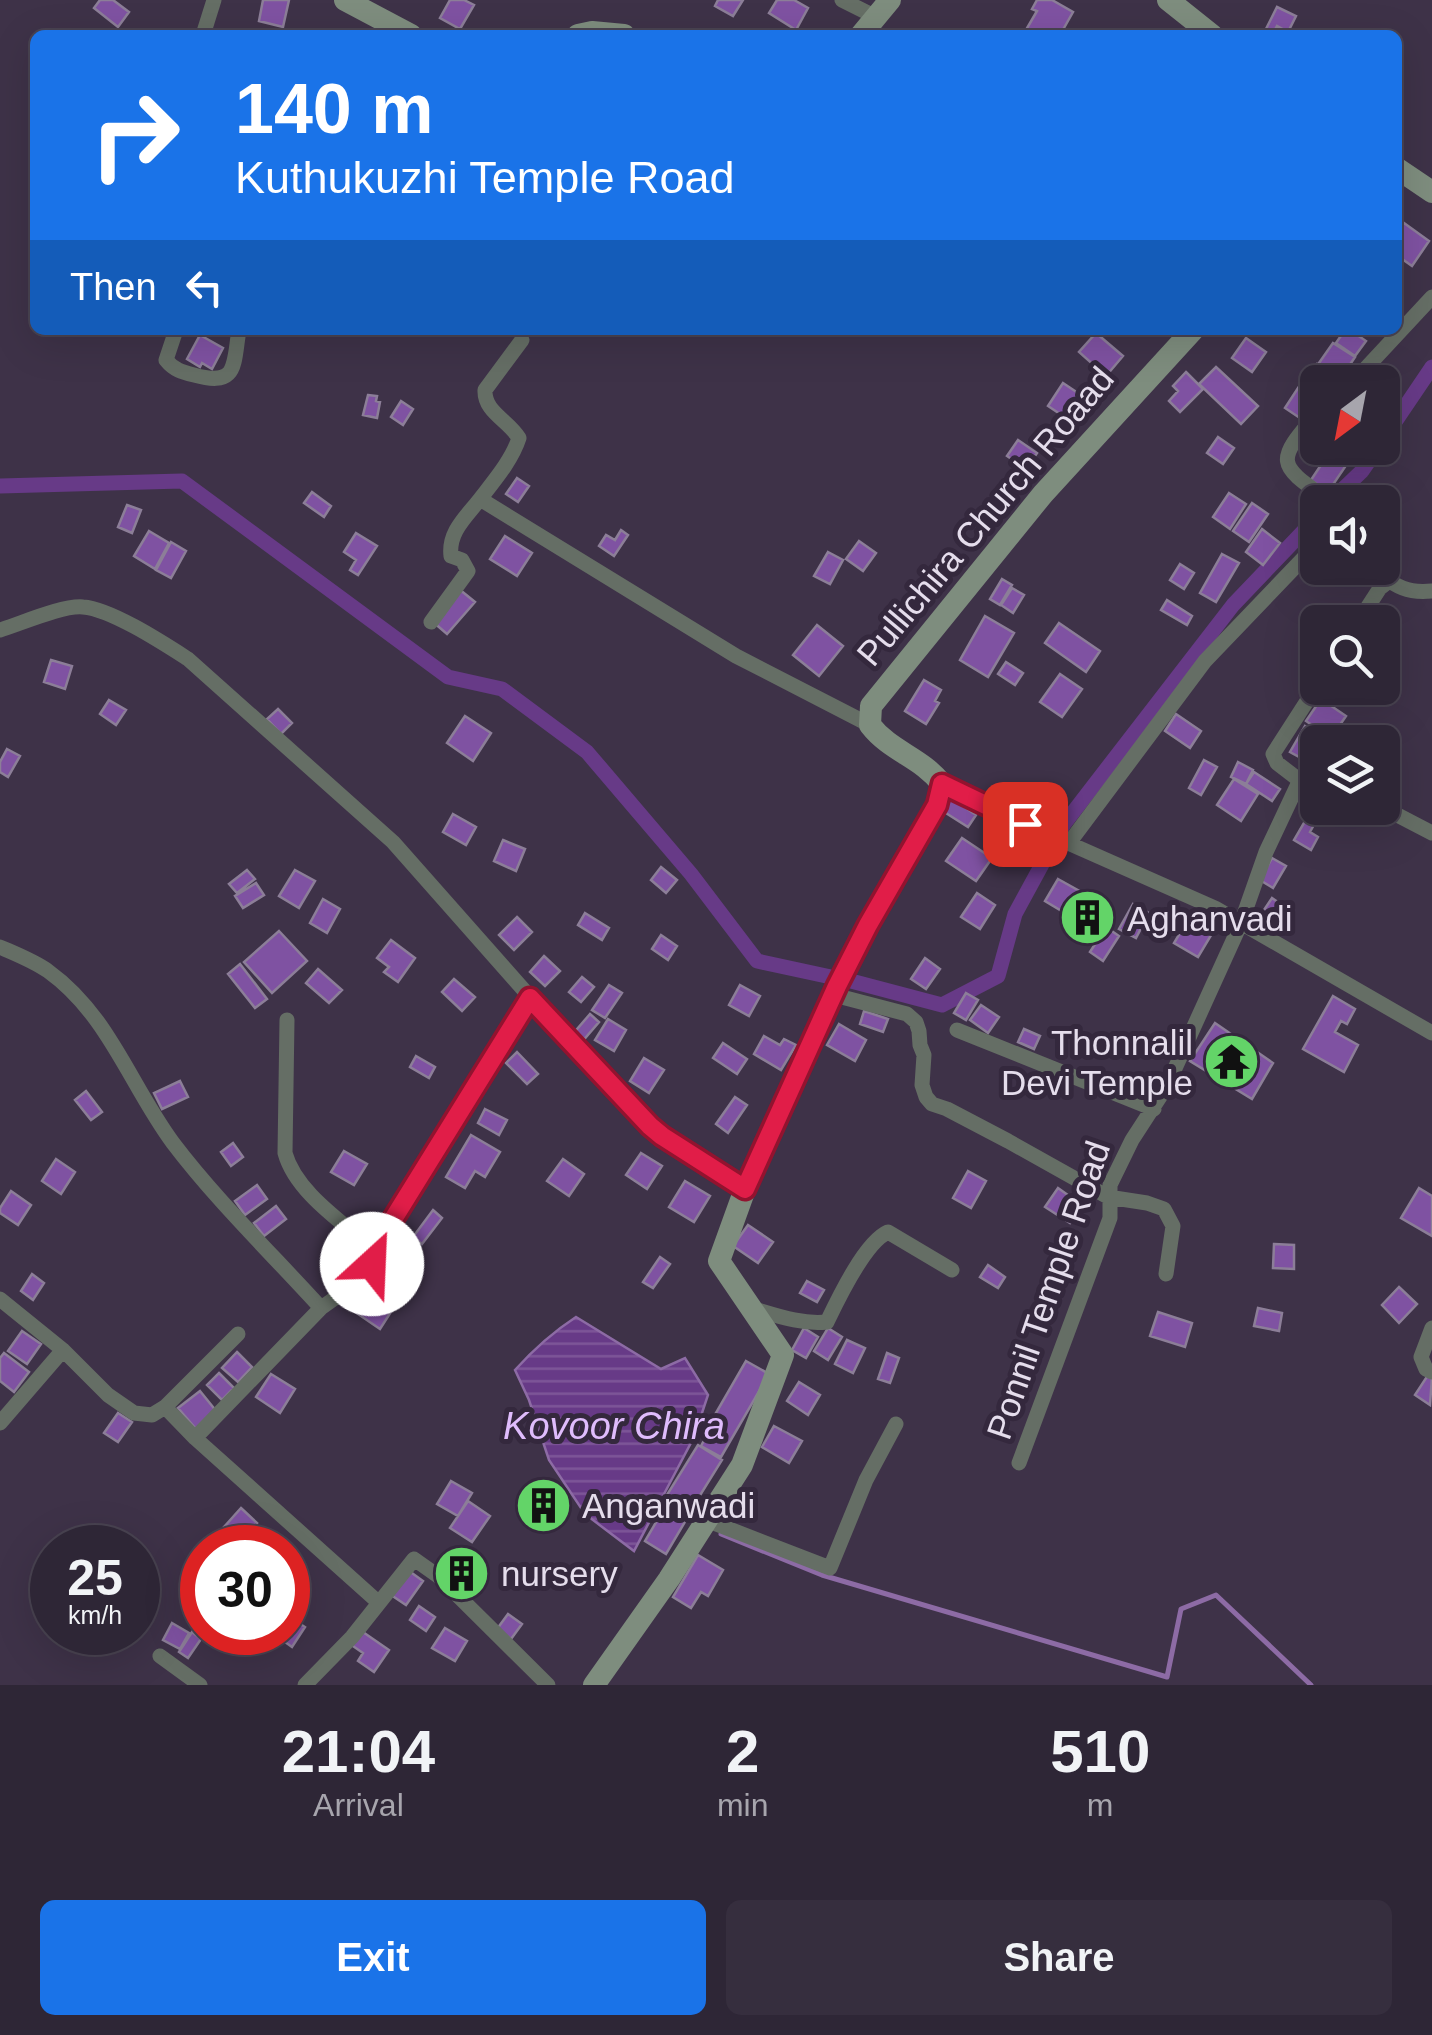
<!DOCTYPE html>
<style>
body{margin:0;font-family:Helvetica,sans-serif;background:#362e3e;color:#f1f3f6;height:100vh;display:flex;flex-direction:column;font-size:38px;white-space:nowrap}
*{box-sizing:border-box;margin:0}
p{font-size:32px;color:#a7a5ad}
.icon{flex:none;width:55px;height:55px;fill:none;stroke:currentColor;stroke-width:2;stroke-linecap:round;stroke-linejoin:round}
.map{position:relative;height:1685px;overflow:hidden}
.sheet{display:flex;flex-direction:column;background:#2e2636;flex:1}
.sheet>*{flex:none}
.top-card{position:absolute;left:30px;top:30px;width:1372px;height:305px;border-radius:15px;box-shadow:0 10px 40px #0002,0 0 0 2px #494351;background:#1a73e8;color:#fff;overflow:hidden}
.needle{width:65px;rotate:212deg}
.fabs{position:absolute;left:1300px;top:365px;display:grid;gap:20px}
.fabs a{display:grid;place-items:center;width:100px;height:100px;border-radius:15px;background:#2e2636;box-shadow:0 10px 40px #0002,0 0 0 2px #494351;font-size:50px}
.speed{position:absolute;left:30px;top:1525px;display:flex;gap:20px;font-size:50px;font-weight:700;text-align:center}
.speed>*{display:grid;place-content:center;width:130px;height:130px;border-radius:50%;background:#2e2636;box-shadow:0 10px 40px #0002,0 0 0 2px #494351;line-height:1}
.speed small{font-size:25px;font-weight:400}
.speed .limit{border:15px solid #d22;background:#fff;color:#111}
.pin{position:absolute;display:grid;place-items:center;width:85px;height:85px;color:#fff;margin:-42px;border-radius:20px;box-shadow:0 5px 15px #0006}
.me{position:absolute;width:110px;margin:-55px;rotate:25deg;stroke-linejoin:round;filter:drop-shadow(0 0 8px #0008)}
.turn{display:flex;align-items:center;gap:35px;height:210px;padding:0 40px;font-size:45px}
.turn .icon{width:130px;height:130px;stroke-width:2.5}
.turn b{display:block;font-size:70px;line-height:85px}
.then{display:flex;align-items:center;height:95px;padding:0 40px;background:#0003;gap:20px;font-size:38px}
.eta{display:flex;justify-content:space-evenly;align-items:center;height:170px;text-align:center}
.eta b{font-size:60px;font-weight:700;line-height:70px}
.button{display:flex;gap:20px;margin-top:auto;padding:20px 40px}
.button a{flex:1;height:115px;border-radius:15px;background:#1a73e8;color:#fff;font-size:40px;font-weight:700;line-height:115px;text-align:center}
.button a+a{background:#362e3e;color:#f1f3f6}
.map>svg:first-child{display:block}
</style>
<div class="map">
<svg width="1432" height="1685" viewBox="0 0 1432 1685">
<defs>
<pattern id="water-rules" width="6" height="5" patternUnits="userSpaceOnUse" patternTransform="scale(2.5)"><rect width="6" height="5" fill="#673a87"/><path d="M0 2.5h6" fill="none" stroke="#7d5698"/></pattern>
</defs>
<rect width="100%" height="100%" fill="#3e3248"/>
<!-- water -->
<path fill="url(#water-rules)" stroke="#8d6ba5" stroke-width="2.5" d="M576,1317L661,1369L685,1358L708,1395L694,1437L634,1551L585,1514L549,1460L529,1400L515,1370C534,1349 553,1332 576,1317Z"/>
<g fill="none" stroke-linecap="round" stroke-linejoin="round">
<!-- stream -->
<path stroke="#8d6ba5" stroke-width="5" d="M721,1534L822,1575L1167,1677L1181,1609L1216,1595L1311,1685"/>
<!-- canal -->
<path stroke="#673a87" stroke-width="15" d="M1382,441L1432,367
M0,486L182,481L448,677L502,689L587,752L691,874L757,961L831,977
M1338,494L1362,471L1378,448
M851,981L942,1005L998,976L1015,914L1064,824L1233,605L1318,516"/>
</g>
<!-- building -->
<path fill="#7f52a2" stroke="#8c7e98" stroke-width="2.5" d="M100,0H113L129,12L118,27L94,8Z
M263,0H289L283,27L259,21Z
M450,0H464L474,5L460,29L440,18Z
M718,0H743L733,16L715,6Z
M777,0H794L808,8L796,30L769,13Z
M1037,0H1052L1073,12L1060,35H1023L1037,11L1032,9Z
M1277,7L1296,16L1288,32L1277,26L1272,35H1268L1264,33Z
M1404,223L1429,241L1412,266L1398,256V232Z
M1345,330H1350L1366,341L1355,356L1336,343Z
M1096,333L1123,356L1106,376L1079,352Z
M200,335L223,348L212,369L202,363L200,367L187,359Z
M1246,338L1266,352L1252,372L1232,358Z
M1333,343L1355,357L1341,378L1319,363Z
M1317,364L1334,376L1330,382H1318V395L1302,385Z
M1216,367L1258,406L1241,424L1199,384Z
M1186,372L1203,389L1180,412L1169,401L1178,391L1173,386Z
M1063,383L1081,395L1066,418L1048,406Z
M1300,385L1315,395L1300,418L1285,408Z
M368,395L377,396L376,401L380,402L377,418L363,415Z
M401,401L413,409L403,425L391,417Z
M1218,437L1234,448L1223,464L1207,453Z
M1018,440L1037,453L1026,469L1007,456Z
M1329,453L1347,464L1328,492L1311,480Z
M517,478L529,486L518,502L506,494Z
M312,492L331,506L324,517L304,503Z
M1229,493L1246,504L1230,529L1213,517Z
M1252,503L1268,514L1249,542L1233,531Z
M127,505L141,510L132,533L118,527Z
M1262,529L1280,543L1263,565L1246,552Z
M621,530L628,535L614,556L599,546L606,535L615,540Z
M149,531L169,543L155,569L134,556Z
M356,533L377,546L358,575L350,570L356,560L344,552Z
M505,536L532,553L517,576L490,559Z
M859,541L876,553L863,571L846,559Z
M171,542L186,551L171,578L156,570Z
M828,552L843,560L830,584L814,576Z
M1222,554L1239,563L1216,602L1200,593Z
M1180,564L1194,573L1184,589L1170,580Z
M1002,579L1012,585L1000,605L990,599Z
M1012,588L1024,595L1013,613L1001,605Z
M459,589L475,602L447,634L432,621Z
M1167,600L1192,616L1187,625L1161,610Z
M985,616L1014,633L988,677L960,660Z
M1059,623L1100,651L1086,672L1045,643Z
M817,625L843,646L819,676L793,655Z
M51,660L72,666L65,689L44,682Z
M1006,662L1023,673L1015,685L998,674Z
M1060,674L1082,689L1062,717L1040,702Z
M924,680L941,690L935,701L939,703L926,724L905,711Z
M1321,699L1346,716L1331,738L1306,721Z
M109,700L126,710L116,725L100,714Z
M278,709L292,723L281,734L267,719Z
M1176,714L1201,731L1190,748L1165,731Z
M465,716L491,733L473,761L447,743Z
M1305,726L1318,734L1303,759L1290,752Z
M1376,726L1395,740L1386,753L1382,751V742H1371L1367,740Z
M7,749L20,756L8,777L0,772V762Z
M1204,760L1217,767L1201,795L1189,788Z
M1238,762L1253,770L1246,784L1231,777Z
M1254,772L1280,789L1272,801L1246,784Z
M1234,779L1258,794L1241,821L1217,805Z
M950,797L976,815L968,827L941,810Z
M453,814L476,827L466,845L443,832Z
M1308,816L1316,821L1310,832L1318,837L1311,850L1294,840Z
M962,838L992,858L976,881L946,861Z
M503,840L525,849L516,871L494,861Z
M1272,858L1286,866L1273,888L1260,880Z
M661,867L677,880L666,893L651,880Z
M247,870L255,879L237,893L229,884Z
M295,870L315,881L299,908L279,896Z
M1058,879L1083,893L1070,916L1045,901Z
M256,883L264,895L243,908L235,896Z
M977,893L995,905L980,929L961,917Z
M1272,898L1288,909L1270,936L1254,925Z
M323,899L340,909L327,933L310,923Z
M1133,904L1149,913L1136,938L1119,929Z
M1081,906L1101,917L1091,930L1074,919Z
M585,913L609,928L602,940L578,925Z
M517,917L532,932L514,950L499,935Z
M1189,918L1213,932L1198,957L1174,943Z
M1106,927L1119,936L1103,961L1090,952Z
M279,931L307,961L272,993L244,962Z
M661,935L677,946L668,960L652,949Z
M391,940L415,958L398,982L384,972L389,967L377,958Z
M544,956L560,971L545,986L530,972Z
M925,958L940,969L926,989L911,979Z
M240,964L267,999L255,1008L228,974Z
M318,969L342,990L329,1003L306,983Z
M582,977L594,987L581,1002L569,992Z
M454,979L475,997L462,1011L442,992Z
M609,985L622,993L605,1018L592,1010Z
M740,985L760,996L749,1016L729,1005Z
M966,993L978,1000L966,1020L954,1013Z
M1333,996L1355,1009L1347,1024L1341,1021L1335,1032L1358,1045L1344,1072L1303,1049Z
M981,1005L999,1017L988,1033L970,1020Z
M864,1011L888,1019L883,1032L860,1024Z
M590,1014L599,1022L581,1043L572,1035Z
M608,1019L626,1030L614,1051L595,1040Z
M1215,1023L1273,1063L1252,1099L1190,1061Z
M839,1024L866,1040L855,1061L827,1045Z
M1024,1029L1040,1036L1034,1049L1018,1042Z
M764,1036L780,1045L784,1039L796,1045L781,1070L754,1054Z
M723,1043L747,1059L737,1074L713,1058Z
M517,1052L538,1074L527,1084L506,1063Z
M416,1056L435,1067L429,1078L410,1067Z
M644,1058L664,1070L649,1093L630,1081Z
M180,1081L188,1097L162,1109L154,1093Z
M86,1091L102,1112L91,1120L75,1100Z
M735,1097L747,1105L728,1133L716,1124Z
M485,1109L507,1120L499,1135L478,1123Z
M471,1135L500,1152L485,1177L475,1171L465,1188L446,1177Z
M233,1143L243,1157L231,1166L221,1152Z
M344,1151L367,1164L354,1185L331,1172Z
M641,1153L662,1166L647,1189L626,1175Z
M56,1159L75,1172L61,1194L42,1181Z
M563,1159L584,1174L569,1196L547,1181Z
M968,1171L986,1181L971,1208L953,1198Z
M685,1181L710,1196L694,1222L669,1207Z
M257,1185L267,1199L245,1215L235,1201Z
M1058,1188L1082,1205L1070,1223L1045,1207Z
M1419,1188L1432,1196V1236L1401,1218Z
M11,1191L31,1205L18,1225L0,1213V1208Z
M276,1206L286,1219L264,1236L254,1223Z
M433,1210L442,1218L422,1244L413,1237Z
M748,1225L773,1242L758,1263L733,1246Z
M1274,1244L1294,1245V1269L1273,1268Z
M660,1257L670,1264L653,1288L643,1282Z
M988,1265L1005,1277L998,1288L980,1277Z
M32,1274L44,1283L33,1300L21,1291Z
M383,1278L400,1290L393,1300L376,1287Z
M807,1281L824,1290L817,1302L800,1293Z
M371,1287L396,1304L380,1329L355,1312Z
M1399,1287L1417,1304L1399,1323L1382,1305Z
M1258,1308L1282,1313L1279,1331L1254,1326Z
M1158,1312L1192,1323L1185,1347L1150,1336Z
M804,1328L818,1337L806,1358L792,1350Z
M828,1328L842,1337L828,1360L814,1351Z
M22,1331L41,1344L27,1364L8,1351Z
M847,1340L865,1348L853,1373L835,1364Z
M237,1352L252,1367L238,1382L222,1368Z
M4,1353L29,1372L14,1392L0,1381V1358Z
M887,1353L899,1358L890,1383L878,1379Z
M746,1361L769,1374L721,1457L701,1446L715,1420L713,1418Z
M219,1373L234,1388L222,1400L207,1385Z
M271,1374L295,1389L280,1413L256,1397Z
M1428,1375L1432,1377L1430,1405L1415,1395Z
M799,1382L820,1395L808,1415L787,1401Z
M200,1391L217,1412L196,1429L178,1408Z
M118,1413L132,1422L118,1442L104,1433Z
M774,1426L802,1441L789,1463L762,1447Z
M698,1445L722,1460L689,1513L665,1498Z
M451,1481L472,1493L458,1516L437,1504Z
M540,1497L562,1513L557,1528L530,1515Z
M468,1501L490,1516L472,1542L450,1528Z
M668,1502L689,1515L666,1554L645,1541Z
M241,1508L257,1523L239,1542L224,1527Z
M698,1555L723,1570L708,1596L701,1592L691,1608L673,1597Z
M458,1557L478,1574L469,1589L445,1572Z
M197,1562L202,1564V1591L186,1583Z
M405,1568L423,1581L406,1605L388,1593Z
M419,1606L435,1617L426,1631L410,1620Z
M508,1614L522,1624L511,1639L497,1629Z
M288,1616L305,1627L292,1647L271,1632H288Z
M172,1623L189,1633L180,1649L163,1640Z
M445,1628L467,1641L455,1661L432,1648Z
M360,1630L389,1650L374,1672L358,1661L363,1653L350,1644Z
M192,1632L201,1639L188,1658L179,1652Z"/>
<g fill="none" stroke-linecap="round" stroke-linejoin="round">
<!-- street -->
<path stroke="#656e65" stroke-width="15" d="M842,0L876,17
M203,35L214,0
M176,330L166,360C174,370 182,372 194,375C238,387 233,366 239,330
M522,340L485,390C484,412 508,420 519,438C512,460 494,481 480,499L736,656L870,725
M1353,382L1432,297
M1318,413C1272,464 1279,465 1331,502
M1371,568C1394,584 1403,594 1432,591
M431,622L468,571L462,560L451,556C448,532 466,517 480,499
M1358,622L1380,588L1389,581
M0,630C20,624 63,605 83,607C111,609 163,643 188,659L393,842L530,997L650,1126L662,1137L745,1189
M1303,783L1277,763L1273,754L1318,684
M942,784L1025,824L1215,908L1432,1033
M1382,807L1432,833
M1069,843L1205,661L1318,543
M0,947C16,954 34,961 48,971C109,1015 130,1085 173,1143C217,1201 272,1254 321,1308
M834,995L907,1014L916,1022L919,1031L920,1045L924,1055L922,1085L926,1097L932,1104L947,1109L1008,1141L1108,1197L1147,1203L1164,1209L1173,1226L1166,1274
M287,1020L285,1153C296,1193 344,1223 374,1250
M957,1030L1154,1109
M0,1299L63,1350L108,1395L134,1413L152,1415L165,1407L195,1438L378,1602
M751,1308C775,1315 802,1325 827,1322C838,1299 865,1242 888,1232L952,1270
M1432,1328L1421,1357L1426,1369L1432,1372
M165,1407L238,1334
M0,1423L63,1350
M195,1438L321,1308L359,1281L372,1264L374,1250L530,997
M1019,1463L1110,1218V1185L1132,1140L1167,1086L1241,923L1266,852L1298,784L1318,779
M706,1520L830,1568L866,1480L896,1424
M160,1656L200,1685
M305,1685L352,1637L414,1559L438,1576L548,1685"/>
<!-- secondary -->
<path stroke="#7e8d7e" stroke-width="22" d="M345,0L411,35
M1168,0L1212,35
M578,35L592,32L624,35
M861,35L890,0
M1398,169L1432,192
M594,1685L669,1579L742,1465L783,1355L719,1261L745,1189L837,986L868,925L937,805L942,784C921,757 891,752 870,725L871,706L1043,494L1193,330"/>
</g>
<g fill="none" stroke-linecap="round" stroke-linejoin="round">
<defs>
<path id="route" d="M372,1264L374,1250L530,998L650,1126L662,1136L745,1189L837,986L868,925L937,805L942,784L1025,824"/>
</defs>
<!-- route casing -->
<use href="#route" stroke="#92132f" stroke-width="25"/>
<!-- route -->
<use href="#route" stroke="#e11d48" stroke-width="18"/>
</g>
<!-- icons -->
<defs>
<symbol id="building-disc" viewBox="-11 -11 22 22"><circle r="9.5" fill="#63d468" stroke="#34283d"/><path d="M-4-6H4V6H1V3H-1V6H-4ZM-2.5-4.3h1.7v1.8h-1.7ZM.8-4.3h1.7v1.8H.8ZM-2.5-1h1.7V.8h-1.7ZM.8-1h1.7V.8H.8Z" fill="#111"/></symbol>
<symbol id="temple-disc" viewBox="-11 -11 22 22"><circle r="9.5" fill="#63d468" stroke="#34283d"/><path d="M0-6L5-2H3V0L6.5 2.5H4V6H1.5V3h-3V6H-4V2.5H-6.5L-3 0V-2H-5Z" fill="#111"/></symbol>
</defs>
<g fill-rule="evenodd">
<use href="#building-disc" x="1056" y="886" width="63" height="63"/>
<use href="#temple-disc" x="1200" y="1030" width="63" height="63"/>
<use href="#building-disc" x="512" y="1474" width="63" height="63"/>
<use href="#building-disc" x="430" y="1542" width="63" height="63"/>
</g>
<g text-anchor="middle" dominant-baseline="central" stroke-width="10" stroke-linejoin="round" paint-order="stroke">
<!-- street labels -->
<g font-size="35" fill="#e5ddec" stroke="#34283d">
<text transform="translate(985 516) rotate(-50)">Pullichira Church Roaad</text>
<text transform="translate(1048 1290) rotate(-71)">Ponnil Temple Road</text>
</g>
<!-- poi labels -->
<g font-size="35" fill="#e5ddec" stroke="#34283d" text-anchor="start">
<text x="1127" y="918">Aghanvadi</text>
<text x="1193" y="1042" text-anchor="end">Thonnalil<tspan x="1193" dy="40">Devi Temple</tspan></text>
<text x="582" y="1505">Anganwadi</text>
<text x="501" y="1573">nursery</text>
</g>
<!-- water labels -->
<g font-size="38" font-style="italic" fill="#dfbcfc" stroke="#34283d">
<text x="614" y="1426">Kovoor Chira</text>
</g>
</g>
</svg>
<div class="fabs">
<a><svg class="needle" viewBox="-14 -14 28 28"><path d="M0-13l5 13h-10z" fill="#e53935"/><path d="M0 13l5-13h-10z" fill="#a7a5ad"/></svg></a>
<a><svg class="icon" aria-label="sound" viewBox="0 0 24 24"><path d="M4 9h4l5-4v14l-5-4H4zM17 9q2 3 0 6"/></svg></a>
<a><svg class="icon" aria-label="search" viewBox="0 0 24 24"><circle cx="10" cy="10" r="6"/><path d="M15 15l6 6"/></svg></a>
<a><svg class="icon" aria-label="layers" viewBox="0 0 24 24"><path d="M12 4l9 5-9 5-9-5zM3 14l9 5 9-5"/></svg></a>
</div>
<div class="speed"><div>25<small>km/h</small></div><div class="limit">30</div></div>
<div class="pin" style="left:1025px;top:824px;background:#d93025"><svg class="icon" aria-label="arrive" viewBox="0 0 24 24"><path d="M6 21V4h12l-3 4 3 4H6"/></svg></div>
<svg class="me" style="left:372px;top:1264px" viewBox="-20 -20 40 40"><circle r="19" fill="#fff"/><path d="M0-13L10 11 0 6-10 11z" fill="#e11d48"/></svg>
<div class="top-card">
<div class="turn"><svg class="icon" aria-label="right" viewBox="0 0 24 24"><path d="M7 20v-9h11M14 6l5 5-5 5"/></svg><div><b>140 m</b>Kuthukuzhi Temple Road</div></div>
<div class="then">Then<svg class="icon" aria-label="left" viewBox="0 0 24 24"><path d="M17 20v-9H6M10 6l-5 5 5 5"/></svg></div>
</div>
</div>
<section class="sheet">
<div class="eta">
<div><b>21:04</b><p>Arrival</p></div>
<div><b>2</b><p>min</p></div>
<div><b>510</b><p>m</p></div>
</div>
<div class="button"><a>Exit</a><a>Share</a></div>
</section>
